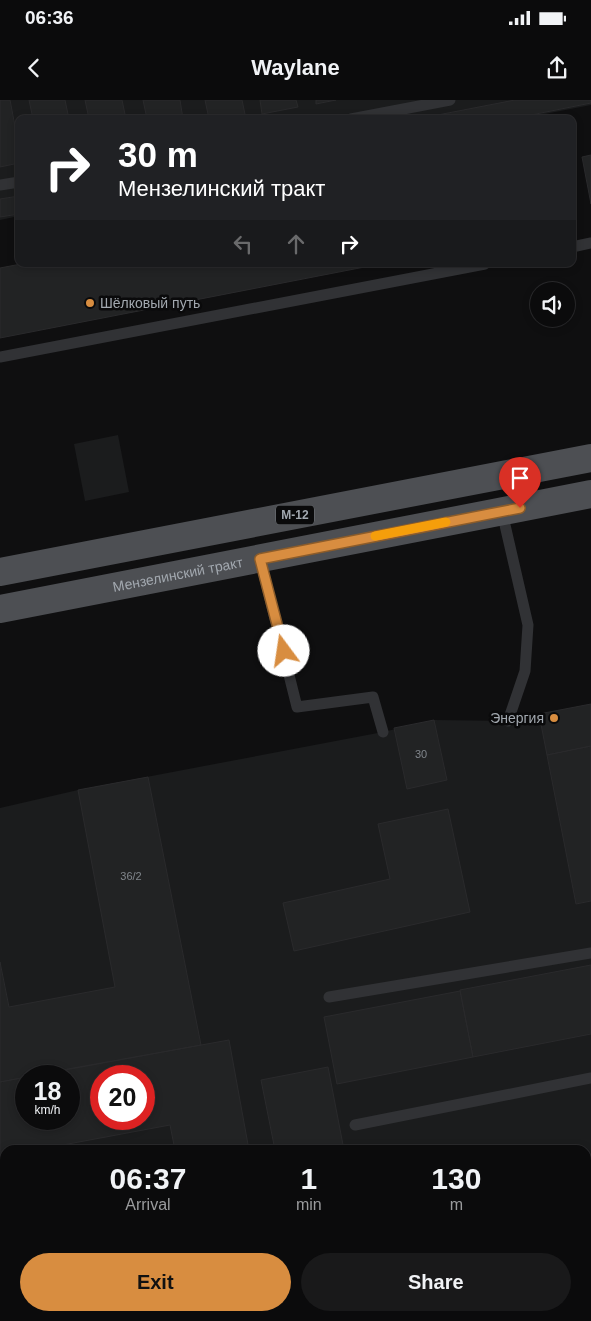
<!DOCTYPE html>
<meta charset="utf-8">
<style>
body{margin:0;font-family:Helvetica,sans-serif;background:#19191a;color:#f1f3f6;height:100vh;display:flex;flex-direction:column;font-size:19px;white-space:nowrap}
*{box-sizing:border-box;margin:0}
p{font-size:16px;color:#9a9b9d}
.icon{flex:none;width:28px;height:28px;fill:none;stroke:currentColor;stroke-width:2;stroke-linecap:round;stroke-linejoin:round}
.map{position:relative;flex:1;overflow:hidden}
.sheet{position:absolute;left:0px;top:1045px;width:591px;height:176px;display:flex;flex-direction:column;background:#0b0b0c;border-radius:15px 15px 0 0;box-shadow:0 2px 8px #0003,0 0 0 1px #2b2b2d}
.sheet>*{flex:none}
.top-card{position:absolute;left:15px;top:15px;width:561px;height:152px;border-radius:10px;box-shadow:0 2px 8px #0003,0 0 0 1px #2b2b2d;background:#202124;color:#fff;overflow:hidden}
.tools{position:absolute;left:530px;top:182px;display:grid;gap:10px}
.tools a{display:grid;place-items:center;width:45px;height:45px;border-radius:50%;background:#0b0b0c;box-shadow:0 2px 8px #0003,0 0 0 1px #2b2b2d;font-size:25px}
.speed{position:absolute;left:15px;top:965px;display:flex;gap:10px;font-size:25px;font-weight:700;text-align:center}
.speed>*{display:grid;place-content:center;width:65px;height:65px;border-radius:50%;background:#0b0b0c;box-shadow:0 2px 8px #0003,0 0 0 1px #2b2b2d;line-height:1}
.speed small{font-size:12px;font-weight:400}
.speed .limit{border:8px solid #d22;background:#fff;color:#111}
.pin{position:absolute;display:grid;place-items:center;width:42px;height:42px;color:#fff;margin:-51px -21px;border-radius:50% 50% 50% 0;rotate:-45deg;box-shadow:0 0 5px #0007}
.pin .icon{rotate:45deg}
.me{position:absolute;width:55px;margin:-28px;rotate:346deg;stroke-linejoin:round;filter:drop-shadow(0 0 4px #0008)}
.turn{display:flex;align-items:center;gap:18px;height:105px;padding:0 20px;font-size:22px}
.turn .icon{width:65px;height:65px;stroke-width:2.5}
.turn b{display:block;font-size:35px;line-height:42px}
.lanes{display:flex;align-items:center;height:48px;padding:0 20px;background:#0003;justify-content:center;gap:25px;direction:ltr}
.lanes .off{opacity:.35}
.eta{display:flex;justify-content:space-evenly;align-items:center;height:85px;text-align:center}
.eta b{font-size:30px;font-weight:800;line-height:35px}
.button{display:flex;gap:10px;margin-top:auto;padding:10px 20px}
.button a{flex:1;height:58px;border-radius:30px;background:#d88d40;color:#111;font-size:20px;font-weight:800;line-height:58px;text-align:center}
.button a+a{background:#19191a;color:#f1f3f6}
.status{display:flex;justify-content:space-between;align-items:center;height:35px;padding:0 25px;background:#0b0b0c;direction:ltr}
.status svg{height:14px;fill:currentColor}
header{display:flex;justify-content:space-between;align-items:center;height:65px;padding:0 20px;background:#0b0b0c;font-size:22px;font-weight:800}
.map>svg:first-child{display:block}
</style>
<div class="status"><b>06:36</b><svg viewBox="0 0 49 12"><path d="M0 12V9h3v3zM5 12V6h3v6zM10 12V3h3v9zM15 12V0h3v12zM26 1h20v11H26zM47 4h2v5h-2z"/></svg></div>
<header><svg class="icon" aria-label="back" viewBox="0 0 24 24"><path d="M15 5l-7 7 7 7"/></svg>Waylane<svg class="icon" aria-label="share" viewBox="0 0 24 24"><path d="M12 15V3M7 8l5-5 5 5M5 13v7h14v-7"/></svg></header>
<div class="map">
<svg width="591" height="1221" viewBox="0 0 591 1221">
<rect width="100%" height="100%" fill="#0f0f10"/>
<!-- built -->
<path fill="#1b1c1d" fill-rule="evenodd" d="M0,0H591V5L519,19H19V116L0,120Z
M118,335L129,392L85,401L74,344Z
M591,604V1169L586,1170V1050H5V1216H355L331,1221H0V708L78,690L383,632L434,620L508,621ZM26,976H69V1019H26ZM101,976H144V1019H101Z"/>
<!-- building -->
<path fill="#222324" stroke="#2a2a2c" fill-rule="evenodd" d="M0,0H10L19,47V63L0,67Z
M29,0H65L69,19H33Z
M85,0H122L126,19H89Z
M143,0H180L183,19H147Z
M205,0H242L246,19H209Z
M260,0H296L298,7L262,14Z
M316,0H336L316,4Z
M515,0H591V3L511,19H417Z
M591,55V104L582,57Z
M19,96V114L0,117V99Z
M21,164H380L0,238V168Z
M591,604V646L547,655L539,614Z
M434,620L447,680L407,689L394,628Z
M591,646V801L576,804L547,655Z
M148,677L201,945L0,982V862L9,907L115,887L78,690Z
M448,709L470,812L294,851L283,803L390,779L378,724Z
M591,865V934L473,957L460,890Z
M460,891L473,957L337,984L324,917Z
M229,940L249,1050H175L170,1025L36,1050H5V1056L0,1057V982L26,977V1019H69V976H29ZM101,976H144V1019H101Z
M328,967L344,1050H275L261,980Z
M591,1082V1151L586,1152V1083Z
M5,1190V1216H279V1221H0V1191Z"/>
<g fill="none" stroke-linecap="round" stroke-linejoin="round">
<!-- service -->
<path stroke="#313235" stroke-width="11" d="M351,19L450,0
M0,85L19,82
M572,147L591,143
M0,257L485,164
M502,412L528,525L525,571L508,621
M260,459L297,607L373,597L383,632
M329,897L591,853
M355,1025L591,978"/>
<!-- primary -->
<g stroke="#4d4f53" stroke-width="28">
<path d="M0,472L591,358"/>
<path id="s1" d="M0,509L591,394"/>
</g>
</g>
<g fill="none" stroke-linecap="round" stroke-linejoin="round">
<defs>
<path id="route" d="M284,551L260,459L520,408"/>
</defs>
<!-- route casing -->
<use href="#route" stroke="#8c5c2a" stroke-width="12"/>
<!-- route -->
<use href="#route" stroke="#d88d40" stroke-width="9"/>
<!-- slow -->
<path stroke="#f59e0b" stroke-width="9" d="M375,436L446,422"/>
</g>
<!-- markers -->
<g fill="#d88d40" stroke="#0a0a0b" stroke-width="2">
<circle cx="90" cy="203" r="5"/>
<circle cx="554" cy="618" r="5"/>
</g>
<g text-anchor="middle" dominant-baseline="central" stroke-width="5" stroke-linejoin="round" paint-order="stroke">
<!-- number labels -->
<g font-size="11" fill="#81868c">
<text x="421" y="654">30</text>
<text x="131" y="776">36/2</text>
</g>
<!-- shield labels -->
<rect fill="#0a0a0b" stroke="#74797e" stroke-width="1" x="276" y="405.5" width="38" height="19" rx="4"/>
<g font-size="12" font-weight="bold" fill="#a2a8af">
<text x="295" y="415">М-12</text>
</g>
<!-- poi labels -->
<g font-size="14" fill="#a2a8af" stroke="#0a0a0b" text-anchor="start">
<text x="100" y="203">Шёлковый путь</text>
<text x="544" y="618" text-anchor="end">Энергия</text>
</g>
<!-- street labels -->
<g font-size="14" fill="#a2a8af" stroke="#0a0a0b">
<text stroke="none"><textPath href="#s1" startOffset="181">Мензелинский тракт</textPath></text>
</g>
</g>
</svg>
<div class="tools">
<a><svg class="icon" aria-label="sound" viewBox="0 0 24 24"><path d="M4 9h4l5-4v14l-5-4H4zM17 9q2 3 0 6"/></svg></a>
</div>
<div class="speed"><div>18<small>km/h</small></div><div class="limit">20</div></div>
<div class="pin" style="left:520px;top:408px;background:#d93025"><svg class="icon" aria-label="arrive" viewBox="0 0 24 24"><path d="M6 21V4h12l-3 4 3 4H6"/></svg></div>
<svg class="me" style="left:284px;top:551px" viewBox="-20 -20 40 40"><circle r="19" fill="#fff"/><path d="M0-13L10 11 0 6-10 11z" fill="#d88d40"/></svg>
<div class="top-card">
<div class="turn"><svg class="icon" aria-label="right" viewBox="0 0 24 24"><path d="M7 20v-9h11M14 6l5 5-5 5"/></svg><div><b>30 m</b>Мензелинский тракт</div></div>
<div class="lanes"><svg class="icon off" aria-label="left" viewBox="0 0 24 24"><path d="M17 20v-9H6M10 6l-5 5 5 5"/></svg><svg class="icon off" aria-label="ahead" viewBox="0 0 24 24"><path d="M12 20V5M6 11l6-6 6 6"/></svg><svg class="icon" aria-label="right" viewBox="0 0 24 24"><path d="M7 20v-9h11M14 6l5 5-5 5"/></svg></div>
</div>
<section class="sheet">
<div class="eta">
<div><b>06:37</b><p>Arrival</p></div>
<div><b>1</b><p>min</p></div>
<div><b>130</b><p>m</p></div>
</div>
<div class="button"><a>Exit</a><a>Share</a></div>
</section>
</div>
